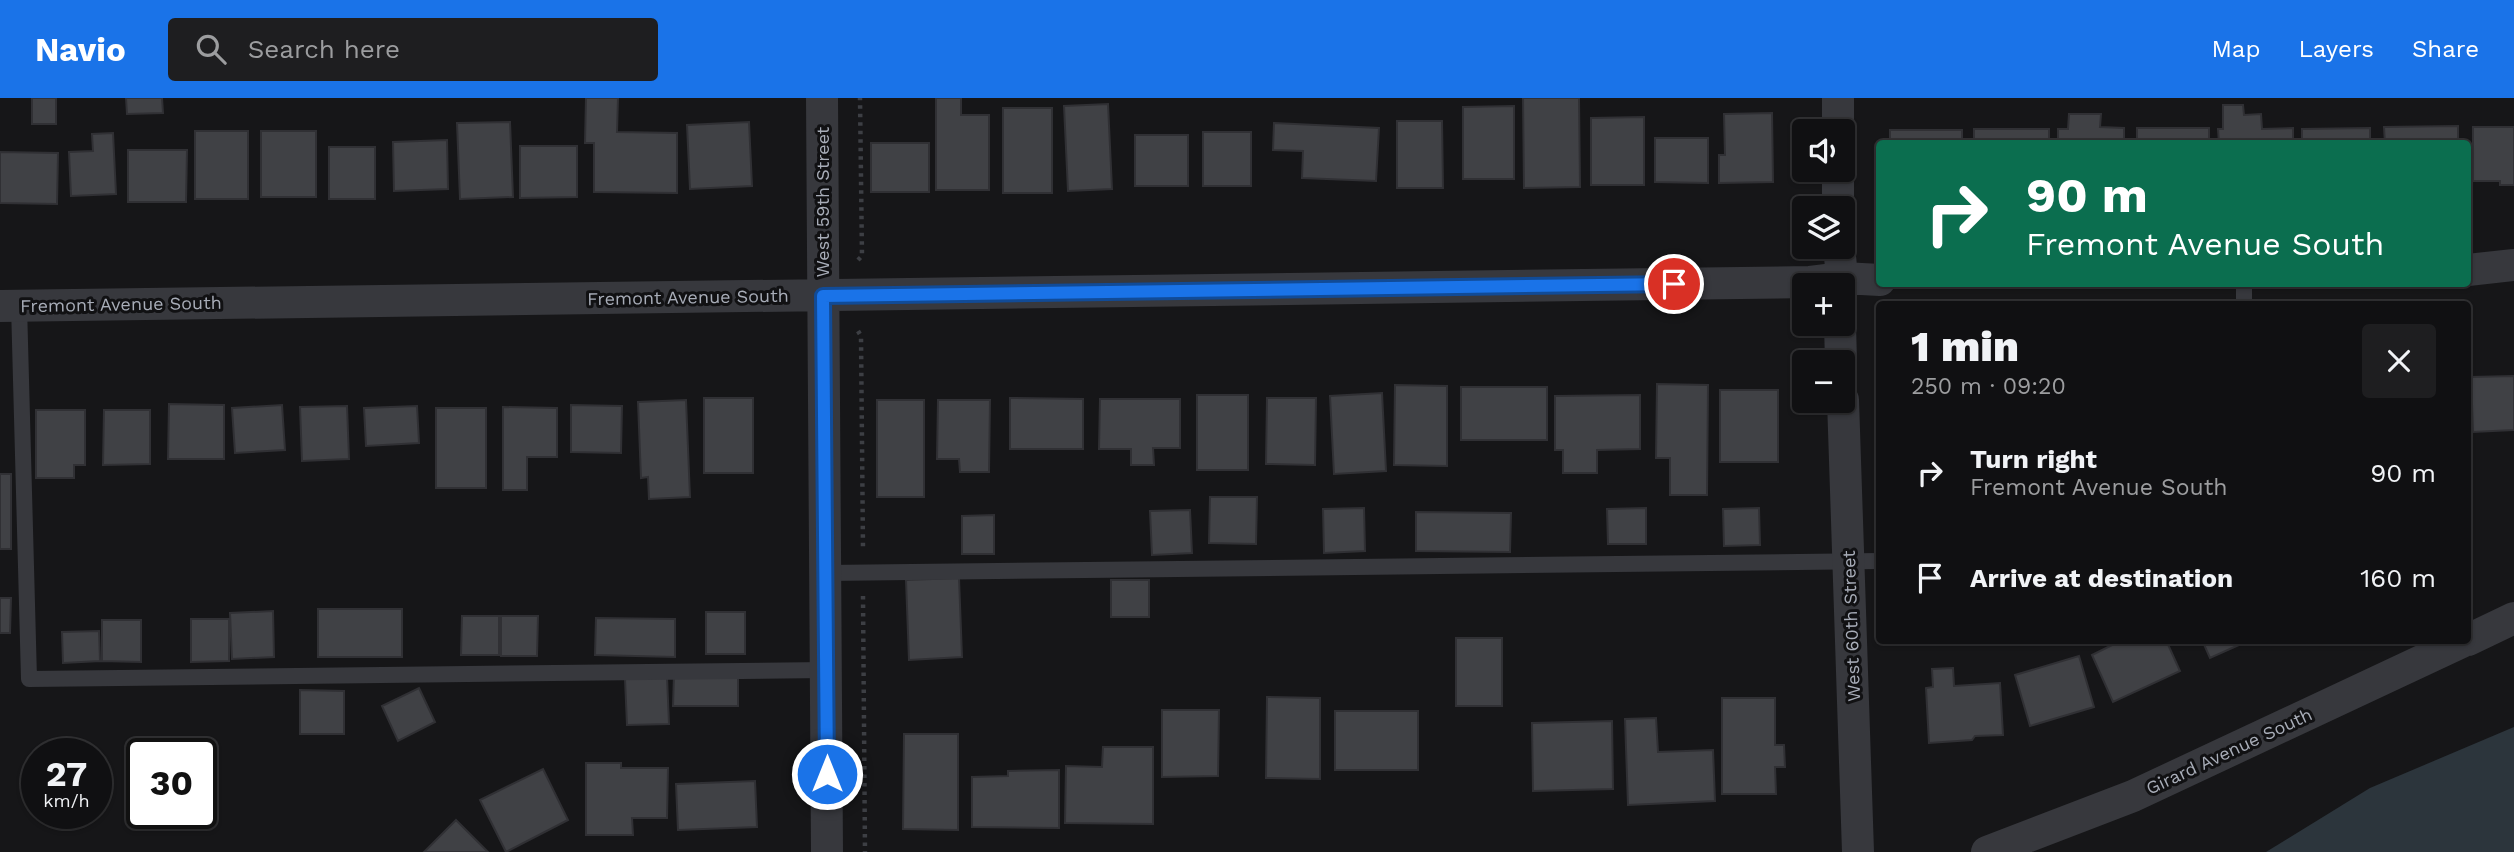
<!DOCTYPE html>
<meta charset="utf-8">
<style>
body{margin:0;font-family:"Work Sans",sans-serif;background:#1e1e20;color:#f1f3f6;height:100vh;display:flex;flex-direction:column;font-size:26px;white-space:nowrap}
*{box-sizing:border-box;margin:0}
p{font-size:23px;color:#9c9d9f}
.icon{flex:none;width:38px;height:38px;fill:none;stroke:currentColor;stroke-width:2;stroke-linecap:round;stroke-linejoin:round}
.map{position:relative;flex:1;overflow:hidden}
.sheet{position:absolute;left:1876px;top:203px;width:595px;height:343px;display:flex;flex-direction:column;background:#101012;border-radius:7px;box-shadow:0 2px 5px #0004,0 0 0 2px #303032}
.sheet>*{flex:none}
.hud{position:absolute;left:1876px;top:42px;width:595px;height:147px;border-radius:7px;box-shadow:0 2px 5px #0004,0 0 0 2px #303032;background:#0b6e4f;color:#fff;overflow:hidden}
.buttons{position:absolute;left:1792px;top:21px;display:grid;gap:14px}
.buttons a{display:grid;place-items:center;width:63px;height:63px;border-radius:7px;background:#101012;box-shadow:0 2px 5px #0004,0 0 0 2px #303032;font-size:35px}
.speed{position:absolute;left:21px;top:640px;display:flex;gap:14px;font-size:35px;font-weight:700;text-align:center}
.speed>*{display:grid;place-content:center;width:91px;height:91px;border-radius:50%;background:#101012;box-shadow:0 2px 5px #0004,0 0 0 2px #303032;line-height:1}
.speed small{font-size:18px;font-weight:400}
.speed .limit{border:4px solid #111;border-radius:10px;background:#fff;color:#111}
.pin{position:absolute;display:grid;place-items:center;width:60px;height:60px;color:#fff;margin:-30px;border:4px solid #fff;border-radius:50%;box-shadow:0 2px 7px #0007}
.me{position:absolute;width:77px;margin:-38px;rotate:0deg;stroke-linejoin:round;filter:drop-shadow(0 0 5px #0008)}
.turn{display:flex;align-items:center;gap:24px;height:147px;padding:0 35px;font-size:32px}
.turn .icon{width:91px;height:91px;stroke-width:2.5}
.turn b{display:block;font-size:49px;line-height:60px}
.round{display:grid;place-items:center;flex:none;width:74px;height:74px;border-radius:7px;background:#1e1e20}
.head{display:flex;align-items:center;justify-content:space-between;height:119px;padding:0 35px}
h1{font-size:42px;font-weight:800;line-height:52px}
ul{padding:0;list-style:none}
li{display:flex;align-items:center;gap:21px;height:105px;padding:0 35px}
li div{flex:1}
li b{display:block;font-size:26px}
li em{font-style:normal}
header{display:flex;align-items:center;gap:42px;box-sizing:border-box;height:98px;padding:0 35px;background:#1a73e8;color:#fff}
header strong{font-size:33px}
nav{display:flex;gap:38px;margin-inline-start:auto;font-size:24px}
.search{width:490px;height:63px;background:#1e1e20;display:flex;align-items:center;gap:18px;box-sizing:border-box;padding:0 24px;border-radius:7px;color:#9c9d9f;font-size:26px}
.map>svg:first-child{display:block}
</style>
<header>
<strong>Navio</strong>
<div class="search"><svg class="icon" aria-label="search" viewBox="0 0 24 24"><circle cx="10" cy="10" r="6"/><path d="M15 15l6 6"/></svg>Search here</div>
<nav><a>Map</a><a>Layers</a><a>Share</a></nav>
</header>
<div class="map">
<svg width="2514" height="754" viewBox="0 0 2514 754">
<rect width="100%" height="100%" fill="#161618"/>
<!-- water -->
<path fill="#2c353c" d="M2514,629V754H2266L2370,690Z"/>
<!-- building -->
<path fill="#404145" stroke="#303034" stroke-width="2" d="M32,0H56V26H32Z
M126,0H162L163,15L127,16Z
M586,0H618L617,34L677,35V95L594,94V45H585Z
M936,0H961V17H989V92H936Z
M1523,0H1579L1580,89L1524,90Z
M1108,6L1112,91L1068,93L1064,8Z
M2223,7H2243L2244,17L2261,16L2262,31L2293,30V46H2219L2218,31H2223Z
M1514,8V81H1463V9Z
M1003,10H1052V95H1003Z
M1772,15L1773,84L1719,85V57H1725L1724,16Z
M2069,16H2101L2100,29L2124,30V46H2058V31H2068Z
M1644,19V87H1591V20Z
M1397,23H1442L1443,90H1397Z
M510,24L513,99L460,101L457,25Z
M749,24L752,88L690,91L687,27Z
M1274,25L1379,30L1376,83L1302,80L1303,53L1273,52Z
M2458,28V46H2385L2384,29Z
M2473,29H2514V87H2500V83H2473Z
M2137,30H2209V46H2137Z
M2370,30V46H2302V31Z
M1974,31H2049V46H1974Z
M1890,32H1962V46H1890Z
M195,33H248V101H195Z
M261,33H316V99H261Z
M1203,34H1251V88H1203Z
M113,35L116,96L71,98L69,54L93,53L92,36Z
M1135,37H1188V88H1135Z
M1655,40H1708V85L1655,84Z
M447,42L448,91L394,93L393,44Z
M871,45H929V94H871Z
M520,48H577V99L520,100Z
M329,49H375V101H329Z
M128,52H187L186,104H128Z
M0,54L58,55L57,106L0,105Z
M2514,278V332L2473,334L2471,279Z
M1657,286L1708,287L1707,397H1670V360H1656Z
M1395,287L1447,288V368L1394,367Z
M1461,289H1547V342H1461Z
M1720,292H1778V364H1720Z
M1382,295L1386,373L1334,376L1330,298Z
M1197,297H1248V372H1197Z
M1640,297V351L1597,352V375H1563V352H1555V298Z
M704,300H753V375H704Z
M1010,300L1083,301V351H1010Z
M1267,300H1316L1315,367L1266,366Z
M1100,301H1180V350H1153L1154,367H1131V351H1099Z
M686,302L690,399L649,401L648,379L641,380L638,304Z
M877,302H924V399H877Z
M938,302H990L989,374H960L959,361H937Z
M169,306L224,307V361H168Z
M282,307L285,352L235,355L232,310Z
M571,307L622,308L621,355L571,354Z
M347,308L349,361L302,363L300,309Z
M417,308L419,345L366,348L364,310Z
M503,309L557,310V359H527V392H503Z
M436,310H486V390H436Z
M36,312H85V367H74V380H36Z
M104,312H150V366L103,367Z
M0,376H11V451H0Z
M1210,399H1257L1256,446L1209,445Z
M1364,410L1365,453L1324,455L1323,411Z
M1646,410V446H1608L1607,411Z
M1759,410L1760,447L1724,448L1723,411Z
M1190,412L1192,455L1152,457L1150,413Z
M1416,414L1511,415L1510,454L1416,453Z
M994,417V456H962V418Z
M959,480L962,559L909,562L906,482Z
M1111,482H1149V519H1111Z
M0,500H11L10,535H0Z
M318,511H402V559H318Z
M273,513L274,559L232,561L230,515Z
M706,514H745V556H706Z
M462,518H499V557H461Z
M501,518H538L537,558H501Z
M596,520L675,521V559L595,557Z
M191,521H229V563L191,564Z
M102,522H141V564L102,563Z
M99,533L100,563L63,565L62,534Z
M1456,540H1502V608H1456Z
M2122,542H2166L2180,573L2113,604L2092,557Z
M2202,542H2250L2210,560Z
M2079,558L2094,609L2030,628L2015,577Z
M1953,570L1954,588L2000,585L2003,637L1975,638L1972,642L1929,645L1926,590L1933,589L1932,571Z
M674,577H738V608H673Z
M667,579L669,626L627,627L625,581Z
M419,590L435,624L398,643L382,608Z
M300,592L344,593V636H300Z
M1267,599L1320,600V681L1266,680Z
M1722,600H1775V647H1784L1785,669H1775L1776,696H1722Z
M1162,612H1219L1218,678L1162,679Z
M1335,613H1418V672H1335Z
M1656,620L1658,654L1713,652L1715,703L1628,707L1625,621Z
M1612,623L1613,691L1533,693L1532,625Z
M904,636H958V732L903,731Z
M1103,649H1153V726L1065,725L1066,668L1102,669Z
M586,665H621V670H668L667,720H632L633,737H586Z
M543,671L568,722L506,754L480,702Z
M1059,672V730L972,729V679L1008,678V673Z
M755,683L757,729L678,732L676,686Z
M456,722L488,754H424Z"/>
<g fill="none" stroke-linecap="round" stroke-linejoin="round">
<!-- path -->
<path stroke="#3d3f44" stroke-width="4.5" stroke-dasharray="3.5 5" stroke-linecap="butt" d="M858,162L862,158L860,0
M858,233L861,238L863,451
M863,498L865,754"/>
<!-- lane -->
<path stroke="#37383d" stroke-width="16" d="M2244,206V186
M19,207L29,581L826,572
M826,475L1880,463"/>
<!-- street -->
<path stroke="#37383d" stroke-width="32" d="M822,0L827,754
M1838,0V33
M1838,72V110
M1839,149L1843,188
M2468,172L2514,167
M0,208L1810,184L1843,180L1880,182
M1840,226L1841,264
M1843,302L1858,754
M2468,542L2514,520
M1987,754L2133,698L2466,542"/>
</g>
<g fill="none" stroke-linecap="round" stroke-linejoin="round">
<defs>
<path id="route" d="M827,676L823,198L1674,186"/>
</defs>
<!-- route casing -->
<use href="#route" stroke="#114b97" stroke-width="18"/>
<!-- route -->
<use href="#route" stroke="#1a73e8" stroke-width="12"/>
</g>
<g text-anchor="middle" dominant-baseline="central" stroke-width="6" stroke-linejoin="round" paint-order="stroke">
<!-- street labels -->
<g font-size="18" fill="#a8adb8" stroke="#111113">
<text transform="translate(822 104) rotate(-90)">West 59th Street</text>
<text transform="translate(688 199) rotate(-1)">Fremont Avenue South</text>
<text transform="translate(121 206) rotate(-1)">Fremont Avenue South</text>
<text transform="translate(1851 528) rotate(-92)">West 60th Street</text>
<text transform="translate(2229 653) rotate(-25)">Girard Avenue South</text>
</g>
</g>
</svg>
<div class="buttons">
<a><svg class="icon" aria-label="sound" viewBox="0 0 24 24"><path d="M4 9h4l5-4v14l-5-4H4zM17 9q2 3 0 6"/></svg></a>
<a><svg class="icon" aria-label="layers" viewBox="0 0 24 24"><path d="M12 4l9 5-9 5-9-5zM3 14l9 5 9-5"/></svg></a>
<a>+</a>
<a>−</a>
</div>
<div class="speed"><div>27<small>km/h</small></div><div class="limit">30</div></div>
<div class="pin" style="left:1674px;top:186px;background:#d93025"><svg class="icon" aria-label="arrive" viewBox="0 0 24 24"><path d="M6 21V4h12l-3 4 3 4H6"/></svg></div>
<svg class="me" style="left:827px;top:676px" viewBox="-20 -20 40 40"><circle r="17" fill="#1a73e8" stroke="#fff" stroke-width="3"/><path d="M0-11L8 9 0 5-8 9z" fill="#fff"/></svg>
<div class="hud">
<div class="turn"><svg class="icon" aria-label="right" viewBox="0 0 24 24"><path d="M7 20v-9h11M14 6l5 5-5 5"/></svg><div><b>90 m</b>Fremont Avenue South</div></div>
</div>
<section class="sheet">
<div class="head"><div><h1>1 min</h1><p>250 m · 09:20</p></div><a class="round"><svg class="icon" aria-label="close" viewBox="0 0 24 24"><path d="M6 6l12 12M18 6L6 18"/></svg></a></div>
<ul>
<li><svg class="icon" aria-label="right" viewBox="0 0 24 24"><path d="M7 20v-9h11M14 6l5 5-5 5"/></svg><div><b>Turn right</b><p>Fremont Avenue South</p></div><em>90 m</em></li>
<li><svg class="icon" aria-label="arrive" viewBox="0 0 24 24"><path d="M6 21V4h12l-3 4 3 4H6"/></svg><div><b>Arrive at destination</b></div><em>160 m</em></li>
</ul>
</section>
</div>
